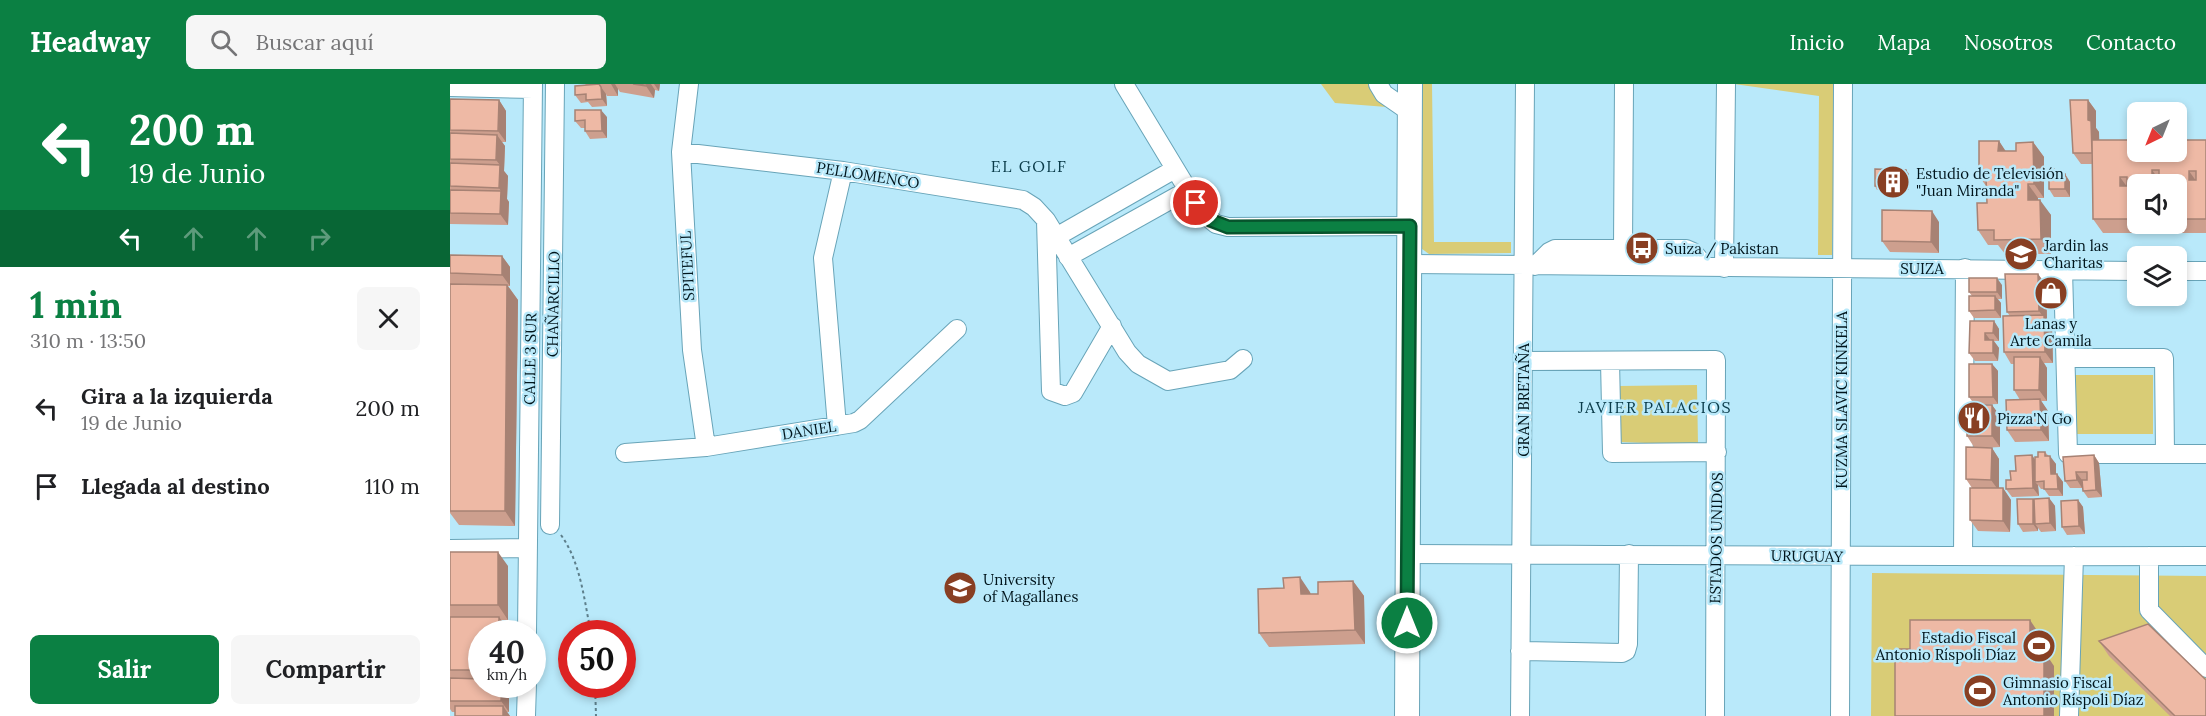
<!DOCTYPE html>
<html lang="es">
<meta charset="utf-8">
<style>
body{margin:0;font-family:Lora,serif;background:#f6f6f6;color:#202124;height:100vh;display:flex;flex-direction:column;font-size:22px;white-space:nowrap}
*{box-sizing:border-box;margin:0}
p{font-size:20px;color:#757577}
.icon{flex:none;width:33px;height:33px;fill:none;stroke:currentColor;stroke-width:2;stroke-linecap:round;stroke-linejoin:round}
.map{position:relative;flex:1;overflow:hidden}
.panel{display:flex;flex-direction:column;background:#fff;width:450px}
.panel>*{flex:none}
.banner{background:#0b8043;color:#fff;overflow:hidden}
.needle{width:39px;rotate:223deg}
.tools{position:absolute;left:1677px;top:18px;display:grid;gap:12px}
.tools a{display:grid;place-items:center;width:60px;height:60px;border-radius:9px;background:#fff;box-shadow:0 3px 9px #0003;font-size:30px}
.speed{position:absolute;left:18px;top:536px;display:flex;gap:12px;font-size:30px;font-weight:700;text-align:center}
.speed>*{display:grid;place-content:center;width:78px;height:78px;border-radius:50%;background:#fff;box-shadow:0 3px 9px #0003;line-height:1}
.speed small{font-size:15px;font-weight:400}
.speed .limit{border:9px solid #d22;background:#fff;color:#111}
.pin{position:absolute;display:grid;place-items:center;width:51px;height:51px;color:#fff;margin:-26px;border:3px solid #fff;border-radius:50%;box-shadow:0 2px 6px #0007}
.me{position:absolute;width:66px;margin:-33px;rotate:0deg;stroke-linejoin:round;filter:drop-shadow(0 0 4px #0008)}
.turn{display:flex;align-items:center;gap:21px;height:126px;padding:0 30px;font-size:27px}
.turn .icon{width:78px;height:78px;stroke-width:2.5}
.turn b{display:block;font-size:42px;line-height:51px}
.lanes{display:flex;align-items:center;height:57px;padding:0 30px;background:#0003;justify-content:center;gap:30px;direction:ltr}
.lanes .off{opacity:.35}
.round{display:grid;place-items:center;flex:none;width:63px;height:63px;border-radius:9px;background:#f6f6f6}
.headline{display:flex;align-items:center;justify-content:space-between;height:102px;padding:0 30px}
h1{font-size:36px;font-weight:800;line-height:45px;color:#0b8043}
.cta{display:flex;gap:12px;margin-top:auto;padding:12px 30px}
.cta a{flex:1;height:69px;border-radius:9px;background:#0b8043;color:#fff;font-size:24px;font-weight:800;line-height:69px;text-align:center}
.cta a+a{background:#f6f6f6;color:#202124}
ul{padding:0;list-style:none}
li{display:flex;align-items:center;gap:18px;height:78px;padding:0 30px}
li div{flex:1}
li b{display:block;font-size:22px}
li em{font-style:normal}
header{display:flex;align-items:center;gap:36px;box-sizing:border-box;height:84px;padding:0 30px;background:#0b8043;color:#fff}
header strong{font-size:28px}
nav{display:flex;gap:33px;margin-inline-start:auto;font-size:21px}
.search{width:420px;height:54px;background:#f6f6f6;display:flex;align-items:center;gap:15px;box-sizing:border-box;padding:0 21px;border-radius:9px;color:#757577;font-size:22px}
main{display:flex;flex:1;min-height:0}
.map>svg:first-child{display:block}
</style>
<header>
<strong>Headway</strong>
<div class="search"><svg class="icon" aria-label="search" viewBox="0 0 24 24"><circle cx="10" cy="10" r="6"/><path d="M15 15l6 6"/></svg>Buscar aquí</div>
<nav><a>Inicio</a><a>Mapa</a><a>Nosotros</a><a>Contacto</a></nav>
</header>
<main>
<section class="panel">
<div class="banner">
<div class="turn"><svg class="icon" aria-label="left" viewBox="0 0 24 24"><path d="M17 20v-9H6M10 6l-5 5 5 5"/></svg><div><b>200 m</b>19 de Junio</div></div>
<div class="lanes"><svg class="icon" aria-label="left" viewBox="0 0 24 24"><path d="M17 20v-9H6M10 6l-5 5 5 5"/></svg><svg class="icon off" aria-label="ahead" viewBox="0 0 24 24"><path d="M12 20V5M6 11l6-6 6 6"/></svg><svg class="icon off" aria-label="ahead" viewBox="0 0 24 24"><path d="M12 20V5M6 11l6-6 6 6"/></svg><svg class="icon off" aria-label="right" viewBox="0 0 24 24"><path d="M7 20v-9h11M14 6l5 5-5 5"/></svg></div>
</div>
<div class="headline"><div><h1>1 min</h1><p>310 m · 13:50</p></div><a class="round"><svg class="icon" aria-label="close" viewBox="0 0 24 24"><path d="M6 6l12 12M18 6L6 18"/></svg></a></div>
<ul>
<li><svg class="icon" aria-label="left" viewBox="0 0 24 24"><path d="M17 20v-9H6M10 6l-5 5 5 5"/></svg><div><b>Gira a la izquierda</b><p>19 de Junio</p></div><em>200 m</em></li>
<li><svg class="icon" aria-label="arrive" viewBox="0 0 24 24"><path d="M6 21V4h12l-3 4 3 4H6"/></svg><div><b>Llegada al destino</b></div><em>110 m</em></li>
</ul>
<div class="cta"><a>Salir</a><a>Compartir</a></div>
</section>
<div class="map">
<svg width="1756" height="632" viewBox="0 0 1756 632">
<rect width="100%" height="100%" fill="#b9e9fa"/>
<!-- green -->
<path fill="#d9cc76" d="M871,0H925L937,23L885,19Z
M968,0H982L984,158H1061V169L979,170L968,162Z
M1284,0H1385L1382,171H1368L1369,12Z
M1625,291H1703V350H1625Z
M1247,301L1248,361L1170,358L1169,302Z
M1422,489L1756,492V632H1421Z"/>
<g fill="none" stroke-linecap="round" stroke-linejoin="round">
<defs>
<path id="minor" d="M239,0L231,68L242,266L256,363
M674,0L738,106L755,131L766,140L778,143L960,142
M928,0L934,10L960,28
M0,3L83,5
M231,68L393,87L573,116L584,123L596,136L677,268L688,280L718,297L780,286L793,275
M596,137L601,307L615,312L623,309L662,242
M606,153L725,85
M1173,165L1174,0
M618,173L738,106
M961,180L1688,187
M1085,182L1099,168L1105,165H1236L1243,168L1256,183
M1274,184L1276,0
M1613,186L1618,370H1756
M1726,187H1756
M1616,274H1714L1715,370
M1073,277L1266,276L1265,632
M1160,277L1162,369L1267,368
M387,342L373,174L393,87
M175,369L256,363L404,339L410,336L507,245
M100,441L105,0
M0,465L78,464
M958,470C1224,471 1490,473 1756,472
M1513,472L1515,184
M1699,472V526L1756,584
M77,549L83,0
M1070,567L1172,569L1176,567L1178,560L1179,470
M76,632L77,600
M1070,632L1075,0
M1390,632L1393,0
M1619,632L1624,472"/>
<path id="major" d="M957,632L960,0"/>
</defs>
<!-- minor casing -->
<use href="#minor" stroke="#68a4b8" stroke-width="20"/>
<!-- major casing -->
<use href="#major" stroke="#68a4b8" stroke-width="26"/>
<!-- path -->
<path stroke="#5d7f8b" stroke-width="2" stroke-dasharray="3 3" stroke-linecap="butt" d="M111,451C131,479 134,516 141,549
M145,600L146,632"/>
<!-- minor -->
<use href="#minor" stroke="#fff" stroke-width="18"/>
<!-- major -->
<use href="#major" stroke="#fff" stroke-width="24"/>
</g>
<!-- wall -->
<path fill="#cd9f8e" fill-rule="evenodd" d="M135,0H210L209,7L205,6L204,14L170,8L168,5V12H157L156,10L157,22L142,23L138,18L131,19L125,11L136,1Z
M0,15L49,16L56,27V58H52L55,62L54,87L58,92L57,115L59,118L58,141L0,140Z
M1638,16L1646,27V44L1649,48V56H1756V149H1653L1643,135V80H1631L1623,69ZM1688,100H1726V140H1688Z
M157,33V54L140,55L135,47V44H131L125,37Z
M1549,57L1555,67H1566L1583,58L1594,73V114H1588V116L1601,131V170H1555L1548,161H1538L1528,146L1537,119L1536,102L1529,92Z
M1459,90V106H1427L1425,102Z
M1615,90L1620,98V113H1604L1599,105L1608,91Z
M1489,138V169L1440,168L1432,157Z
M0,171L52,172L60,183V202H58L68,216L65,442L9,441L0,429Z
M1588,190L1596,201L1597,235L1602,242L1603,279H1594L1597,284V317H1591L1598,327L1599,357L1565,358L1557,346L1570,316L1564,306V280H1561L1554,268L1560,232L1557,228Z
M1552,201V215H1548L1551,219V234H1524L1519,227L1522,212L1519,208Z
M1544,237L1549,245V257H1544L1549,264L1548,277H1525L1519,269Z
M1542,280L1548,287V320L1525,321L1519,313Z
M1542,321L1550,332V363L1533,364H1542L1549,375V404H1553L1561,416L1560,448L1528,447L1520,436L1522,404L1516,395L1524,363L1517,352Z
M1595,368L1606,380V390H1607L1613,398V412H1599L1594,405H1591L1588,401L1589,412L1562,413L1556,405L1561,396L1582,371L1585,376Z
M1644,371L1649,379L1652,413L1638,414L1633,407L1637,396H1632V404H1620L1615,397Z
M1599,414L1605,422L1606,447L1591,448L1588,444V447L1573,448L1568,440L1583,415L1584,417Z
M1628,416L1633,423L1635,450L1617,451L1612,443Z
M0,468L58,482V536H51L59,547V549H32V600H60L56,601L59,606V628H57L60,632H5V628H2L0,625Z
M903,497L914,512L915,560L819,563L809,549L860,508L861,510H868Z
M1649,557L1756,632H1720L1659,572Z"/>
<!-- shaded-wall -->
<path fill="#a78274" d="M161,0H165L168,5V12Z
M197,0H201L205,6L204,14L196,2Z
M204,0H210L209,7Z
M151,3L156,10L157,22L152,15Z
M49,16L56,27V58L48,47Z
M1638,16L1646,27V44L1649,48L1650,80L1642,69L1638,36Z
M151,26L157,33V54L152,47Z
M47,51L55,62L54,87L58,92L57,115L59,118L58,141L50,130L51,107L49,104L50,81L46,76Z
M1549,57L1559,72L1548,67Z
M1583,58L1594,73V114L1584,100Z
M1456,86L1459,90V106L1457,103Z
M1702,86L1712,100L1702,95Z
M1739,87L1749,101L1739,96Z
M1615,90L1620,98V113L1615,105Z
M1670,93L1680,107L1670,102Z
M1578,100L1588,114V131L1578,116Z
M1590,116L1601,131V170L1591,155Z
M1482,127L1489,138V169L1481,158Z
M52,172L60,183V202L52,191Z
M1588,190L1596,201L1597,235L1602,242L1603,279L1595,268L1594,234L1589,227Z
M1547,194L1552,201V215L1547,208Z
M57,201L68,216L65,442L55,427Z
M1545,212L1551,219V234L1545,226Z
M1544,237L1549,245V257L1543,249Z
M1535,249L1541,257L1535,256Z
M1543,256L1549,264L1548,277L1543,269Z
M1590,273L1597,284V317L1589,306Z
M1542,280L1548,287V320L1543,313Z
M1590,315L1598,327L1599,357L1591,346Z
M1542,321L1550,332V363L1542,352Z
M1542,364L1549,375V407L1541,396Z
M1582,371L1587,379L1585,398L1588,401L1589,412L1583,404Z
M1644,371L1649,379L1652,413L1646,406Z
M1600,372L1606,380V398L1601,390Z
M1626,388L1632,396V404L1627,396Z
M1607,390L1613,398V412L1608,405Z
M1553,404L1561,416L1560,448L1553,437Z
M1599,414L1605,422L1606,447L1600,439Z
M1583,415L1588,422L1585,440L1588,444V447L1583,440Z
M1628,416L1633,423L1635,450L1629,442Z
M48,468L58,482V536L48,521Z
M850,493L860,508L861,525L851,510Z
M903,497L914,512L915,560L905,546Z
M49,533L59,547V549H49Z
M1580,536L1590,551V582L1580,567Z
M1594,567L1604,582V632H1594Z
M52,600H55L59,606V628L51,617Z
M53,622L60,632H53Z"/>
<!-- building -->
<path fill="#eeb9a5" stroke="#a78274" stroke-width="1.5" fill-rule="evenodd" d="M149,0L151,3L152,15L136,16V10L125,11V2L150,0Z
M183,0H197L196,2Z
M0,15L49,16L48,47L0,46Z
M1620,16H1638V36L1641,37L1642,69H1623Z
M125,26H151L152,47H135V36L125,37Z
M0,49L47,51L46,76L0,75Z
M1642,56H1688V68H1726V56H1756V135H1726V100H1688V135H1643ZM1702,86H1709V95H1702ZM1739,87H1746V96H1739ZM1670,93H1677V102H1670Z
M1529,57H1549L1548,67H1566V59L1583,58L1584,100H1578V116H1590L1591,155L1544,156V146H1528L1527,119H1537L1536,94L1529,92Z
M0,79L50,81L49,104L0,102Z
M1425,85L1456,86L1457,103L1425,102Z
M1599,85H1604V91L1615,90V105H1599Z
M0,106L51,107L50,130L0,129Z
M1432,126L1482,127L1481,158L1432,157Z
M0,171L52,172V191L0,189Z
M1555,190H1588L1589,227L1557,228Z
M1519,194H1547V208H1519Z
M0,200L57,201L55,427H0Z
M1519,212H1545V226L1519,227Z
M1594,231L1595,268H1554L1553,232Z
M1520,237H1544L1543,249H1535V256H1543V269H1519Z
M1564,273H1590L1589,306H1564Z
M1519,280H1542L1543,313H1519Z
M1590,315L1591,346H1557L1556,316Z
M1517,321H1542V352H1517Z
M1516,363L1542,364L1541,396L1516,395Z
M1588,368H1595V372H1600L1601,390H1607L1608,405H1594V397L1585,398V373H1588Z
M1582,371L1583,404L1556,405V396H1561L1560,387H1566L1565,372Z
M1644,371L1646,406L1633,407L1632,396H1637V388H1626L1627,396L1615,397L1613,373Z
M1520,404H1553V437L1520,436Z
M1599,414L1600,439L1585,440L1584,415Z
M1567,415H1583V440H1568Z
M1628,416L1629,442L1612,443L1611,417Z
M0,468H48V521H0Z
M850,493L851,510H868V498L903,497L905,546L809,549L808,505L834,504L833,494Z
M0,533H49V549H32V586H0Z
M1460,536H1580V567H1594V632H1445V565H1460Z
M1698,540L1756,596V632H1725L1649,557Z
M0,594L32,595V600H52L51,617H0Z
M5,622H53V632H5Z"/>
<g fill="none" stroke-linecap="round" stroke-linejoin="round">
<defs>
<path id="route" d="M746,119L760,136L778,143L960,142L957,539"/>
</defs>
<!-- route casing -->
<use href="#route" stroke="#07532c" stroke-width="15"/>
<!-- route -->
<use href="#route" stroke="#0b8043" stroke-width="10"/>
</g>
<!-- icons -->
<defs>
<symbol id="building-disc" viewBox="-11 -11 22 22"><circle r="9.5" fill="#883f23" stroke="#b9e9fa"/><path d="M-4-6H4V6H1V3H-1V6H-4ZM-2.5-4.3h1.7v1.8h-1.7ZM.8-4.3h1.7v1.8H.8ZM-2.5-1h1.7V.8h-1.7ZM.8-1h1.7V.8H.8Z" fill="#fff"/></symbol>
<symbol id="bus-disc" viewBox="-11 -11 22 22"><circle r="9.5" fill="#883f23" stroke="#b9e9fa"/><path d="M-5-6H5V4H4V6H2V4H-2V6H-4V4H-5ZM-3.5-4V0h7V-4ZM-3.5 1.2v1.5H-2V1.2ZM2 1.2v1.5H3.5V1.2Z" fill="#fff"/></symbol>
<symbol id="school-disc" viewBox="-11 -11 22 22"><circle r="9.5" fill="#883f23" stroke="#b9e9fa"/><path d="M0-5L7-2L0 1L-7-2ZM-4 1L0 2.5L4 1V4Q0 6-4 4Z" fill="#fff"/></symbol>
<symbol id="shop-disc" viewBox="-11 -11 22 22"><circle r="9.5" fill="#883f23" stroke="#b9e9fa"/><path d="M-5-2.5h2.3a2.7 3.5 0 0 1 5.4 0H5L5.5 6h-11ZM-1.5-2.5h3a1.5 2.3 0 0 0-3 0Z" fill="#fff"/></symbol>
<symbol id="restaurant-disc" viewBox="-11 -11 22 22"><circle r="9.5" fill="#883f23" stroke="#b9e9fa"/><path d="M-5-6h1v4h1v-4h1v4h1v-4h1v5L-1.5 .5V6h-2V.5L-5-1ZM5-6V6H3V1.5H1.5Q1.5-4 5-6Z" fill="#fff"/></symbol>
<symbol id="university-disc" viewBox="-11 -11 22 22"><circle r="9.5" fill="#883f23" stroke="#b9e9fa"/><path d="M0-5L7-2L0 1L-7-2ZM-4 1L0 2.5L4 1V4Q0 6-4 4Z" fill="#fff"/></symbol>
<symbol id="stadium-disc" viewBox="-11 -11 22 22"><circle r="9.5" fill="#883f23" stroke="#b9e9fa"/><path d="M0-5a6.5 5 0 1 0 0 10a6.5 5 0 1 0 0-10ZM-3.5-1.8h7v3.6h-7Z" fill="#fff"/></symbol>
</defs>
<g fill-rule="evenodd">
<use href="#building-disc" x="1424" y="79" width="38" height="38"/>
<use href="#bus-disc" x="1173" y="145" width="38" height="38"/>
<use href="#school-disc" x="1552" y="151" width="38" height="38"/>
<use href="#shop-disc" x="1582" y="190" width="38" height="38"/>
<use href="#restaurant-disc" x="1505" y="315" width="38" height="38"/>
<use href="#university-disc" x="491" y="485" width="38" height="38"/>
<use href="#stadium-disc" x="1570" y="543" width="38" height="38"/>
<use href="#stadium-disc" x="1511" y="588" width="38" height="38"/>
</g>
<g text-anchor="middle" dominant-baseline="central" stroke-width="5" stroke-linejoin="round" paint-order="stroke">
<!-- poi labels -->
<g font-size="15" fill="#00151c" stroke="#b9e9fa" text-anchor="start">
<text x="1466" y="89">Estudio de Televisión<tspan x="1466" dy="17">"Juan Miranda"</tspan></text>
<text x="1594" y="161">Jardin las<tspan x="1594" dy="17">Charitas</tspan></text>
<text x="1215" y="164">Suiza / Pakistan</text>
<text x="1601" y="239" text-anchor="middle">Lanas y<tspan x="1601" dy="17">Arte Camila</tspan></text>
<text x="1547" y="334">Pizza'N Go</text>
<text x="533" y="495">University<tspan x="533" dy="17">of Magallanes</tspan></text>
<text x="1566" y="553" text-anchor="end">Estadio Fiscal<tspan x="1566" dy="17">Antonio Ríspoli Díaz</tspan></text>
<text x="1553" y="598">Gimnasio Fiscal<tspan x="1553" dy="17">Antonio Ríspoli Díaz</tspan></text>
</g>
<!-- street labels -->
<g font-size="15" fill="#00151c" stroke="#b9e9fa">
<text transform="translate(418 91) rotate(9)">PELLOMENCO</text>
<text transform="translate(237 182) rotate(-93)">SPITEFUL</text>
<text x="1472" y="184">SUIZA</text>
<text transform="translate(103 220) rotate(-89)">CHAÑARCILLO</text>
<text transform="translate(80 275) rotate(-89)">CALLE 3 SUR</text>
<text transform="translate(1073 316) rotate(-90)">GRAN BRETAÑA</text>
<text transform="translate(1391 316) rotate(-90)">KUZMA SLAVIC KINKELA</text>
<text transform="translate(359 346) rotate(-9)">DANIEL</text>
<text transform="translate(1266 454) rotate(-89)">ESTADOS UNIDOS</text>
<text transform="translate(1357 472) rotate(1)">URUGUAY</text>
</g>
<!-- neighbourhood labels -->
<g font-size="16" letter-spacing="1.5" fill="#0a3b49" stroke="#b9e9fa">
<text x="579" y="82">EL GOLF</text>
<text x="1205" y="323">JAVIER PALACIOS</text>
</g>
</g>
</svg>
<div class="tools">
<a><svg class="needle" viewBox="-14 -14 28 28"><path d="M0-13l5 13h-10z" fill="#e53935"/><path d="M0 13l5-13h-10z" fill="#757577"/></svg></a>
<a><svg class="icon" aria-label="sound" viewBox="0 0 24 24"><path d="M4 9h4l5-4v14l-5-4H4zM17 9q2 3 0 6"/></svg></a>
<a><svg class="icon" aria-label="layers" viewBox="0 0 24 24"><path d="M12 4l9 5-9 5-9-5zM3 14l9 5 9-5"/></svg></a>
</div>
<div class="speed"><div>40<small>km/h</small></div><div class="limit">50</div></div>
<div class="pin" style="left:746px;top:119px;background:#d93025"><svg class="icon" aria-label="arrive" viewBox="0 0 24 24"><path d="M6 21V4h12l-3 4 3 4H6"/></svg></div>
<svg class="me" style="left:957px;top:539px" viewBox="-20 -20 40 40"><circle r="17" fill="#0b8043" stroke="#fff" stroke-width="3"/><path d="M0-11L8 9 0 5-8 9z" fill="#fff"/></svg>
</div>
</main>
